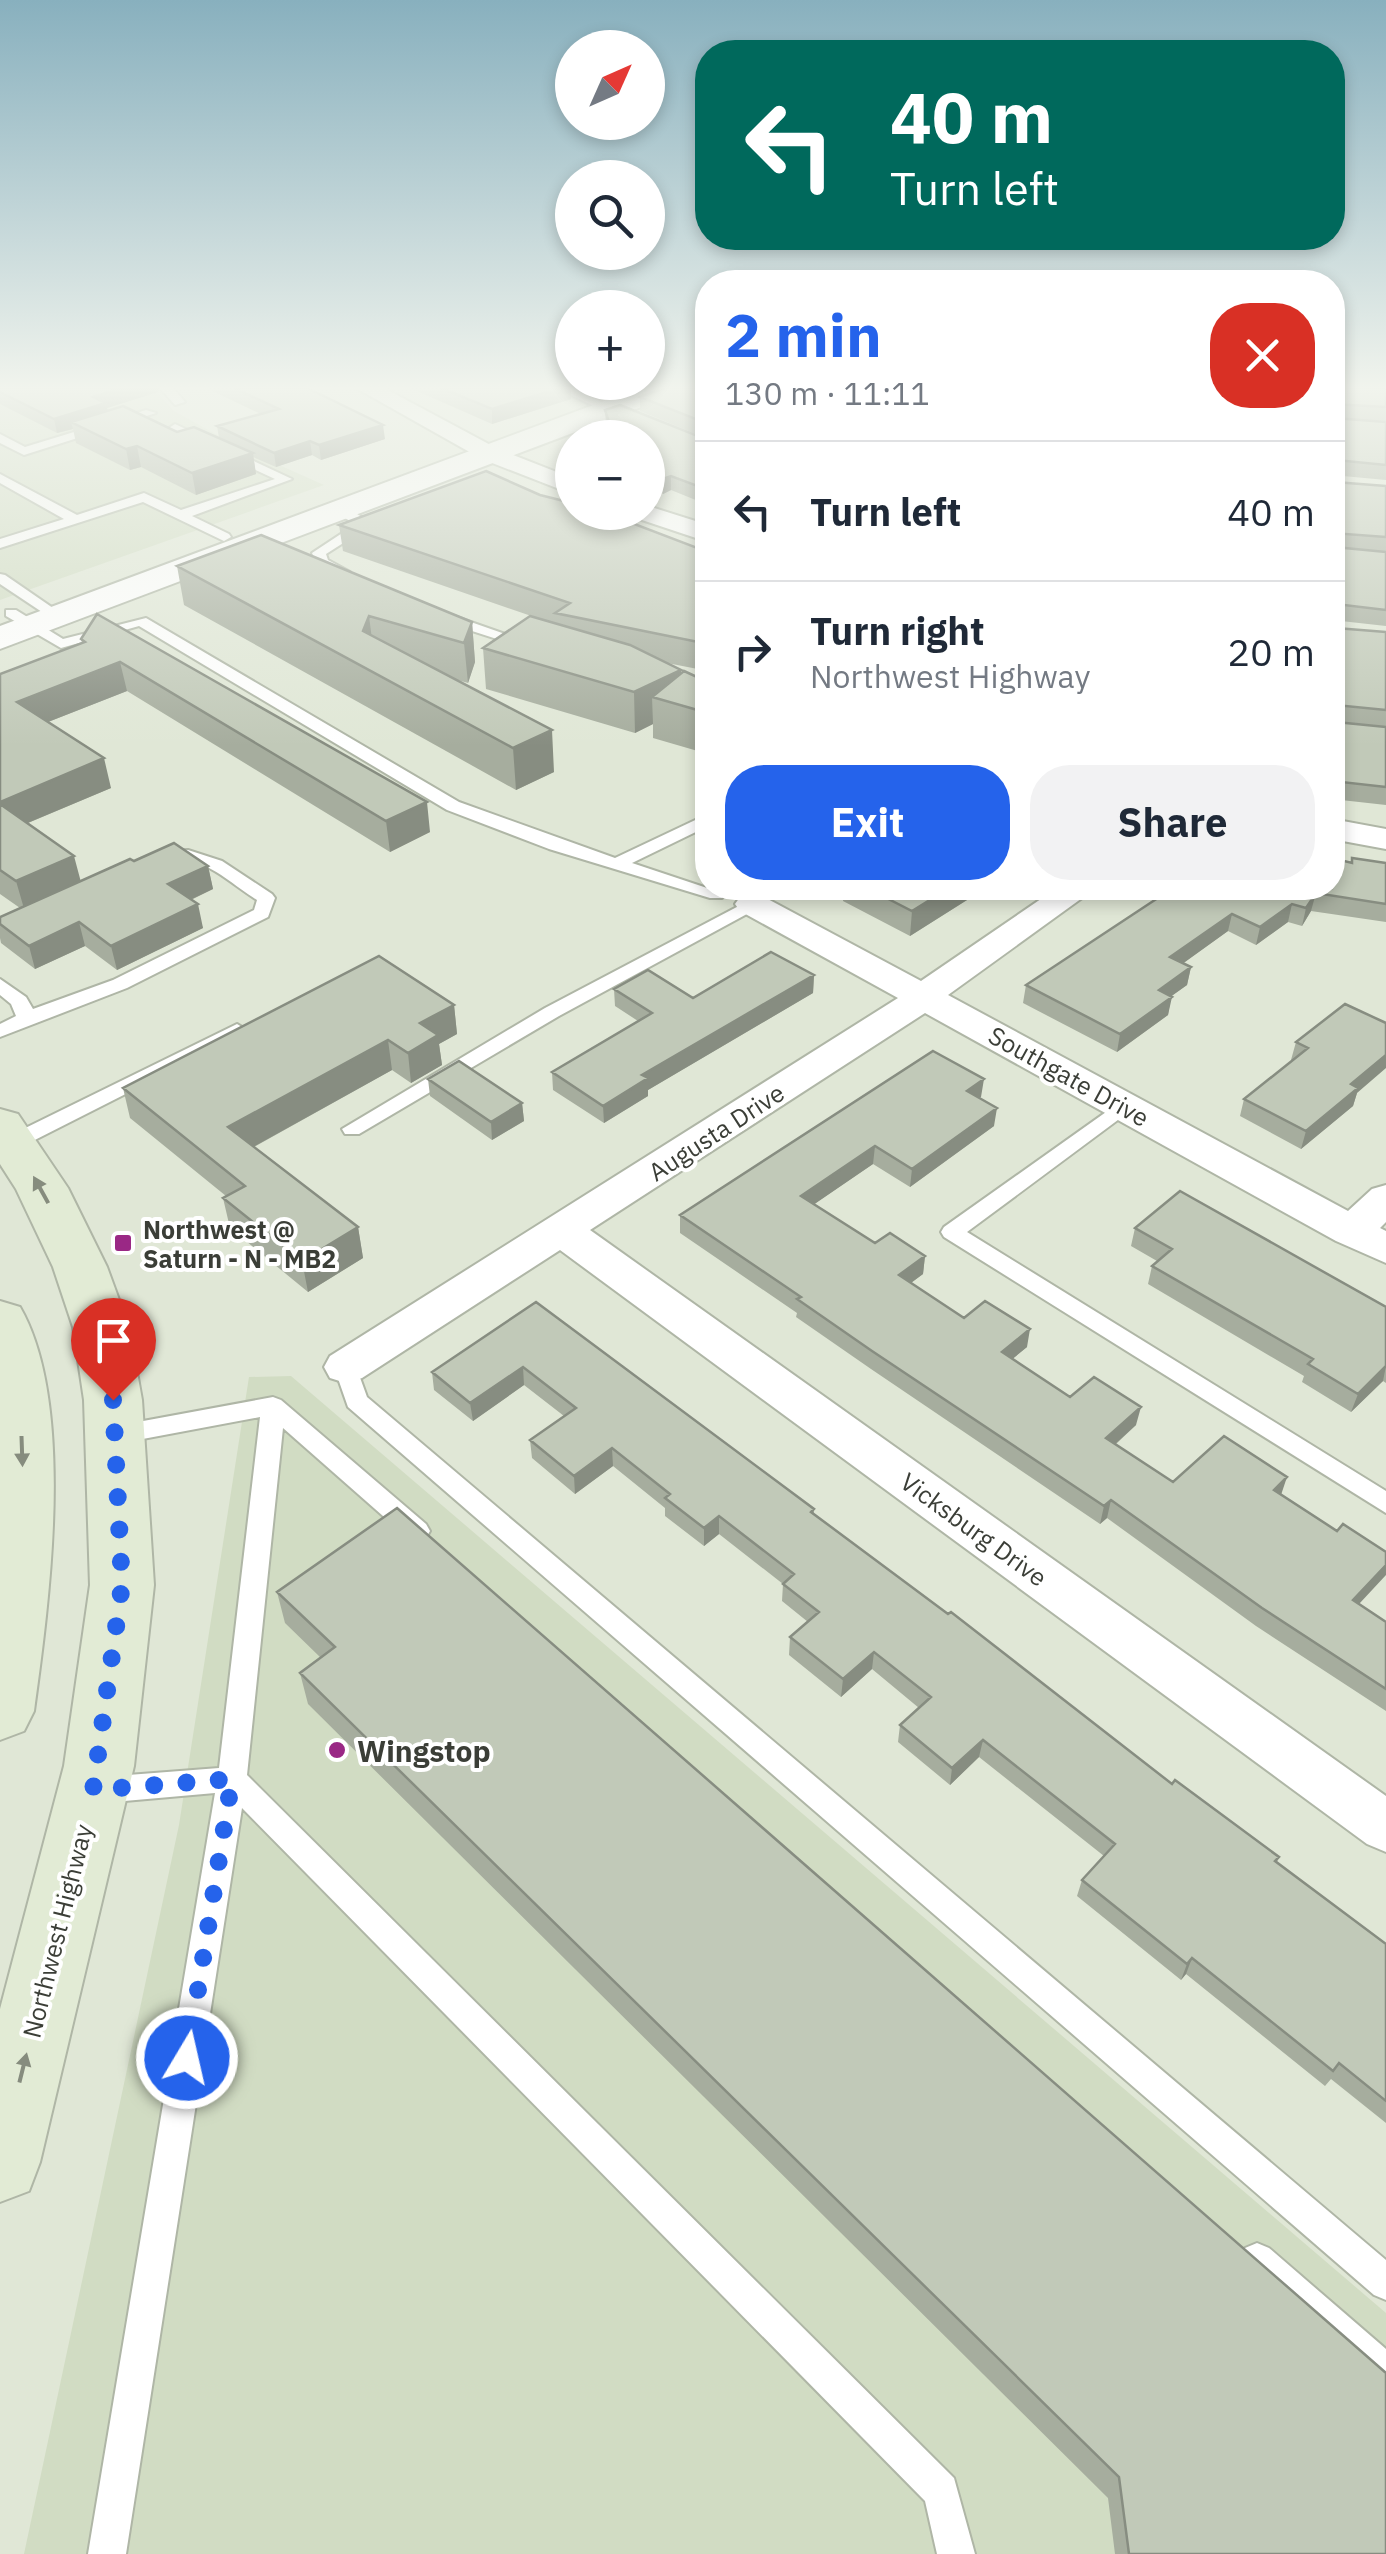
<!DOCTYPE html>
<meta charset="utf-8">
<style>
body{margin:0;font-family:"IBM Plex Sans",sans-serif;background:#f2f2f3;color:#1f2937;height:100vh;display:flex;flex-direction:column;font-size:38px;white-space:nowrap}
*{box-sizing:border-box;margin:0}
p{font-size:32px;color:#747a83}
.icon{flex:none;width:55px;height:55px;fill:none;stroke:currentColor;stroke-width:2;stroke-linecap:round;stroke-linejoin:round}
.map{position:relative;flex:1;overflow:hidden}
.details{position:absolute;left:695px;top:270px;width:650px;height:630px;display:flex;flex-direction:column;background:#fff;border-radius:40px;box-shadow:0 5px 15px #0003}
.details>*{flex:none}
.guide{position:absolute;left:695px;top:40px;width:650px;height:210px;border-radius:40px;box-shadow:0 5px 15px #0003;background:#00695c;color:#fff;overflow:hidden}
.needle{width:65px;rotate:45deg}
.tools{position:absolute;left:555px;top:30px;display:grid;gap:20px}
.tools a{display:grid;place-items:center;width:110px;height:110px;border-radius:50%;background:#fff;box-shadow:0 5px 15px #0003;font-size:50px}
.pin{position:absolute;display:grid;place-items:center;width:85px;height:85px;color:#fff;margin:-102px -42px;border-radius:50% 50% 50% 0;rotate:-45deg;box-shadow:0 0 10px #0007}
.pin .icon{rotate:45deg}
.me{position:absolute;width:110px;margin:-55px;rotate:9deg;stroke-linejoin:round;filter:drop-shadow(0 0 8px #0008)}
.turn{display:flex;align-items:center;gap:35px;height:210px;padding:0 30px;font-size:45px}
.turn .icon{width:130px;height:130px;stroke-width:2.5}
.turn b{display:block;font-size:70px;line-height:85px}
.round{display:grid;place-items:center;flex:none;width:105px;height:105px;border-radius:40px;background:#f2f2f3}
.headline{display:flex;align-items:center;justify-content:space-between;height:170px;padding:0 30px}
h1{font-size:60px;font-weight:700;line-height:75px;color:#2563eb}
.button{display:flex;gap:20px;margin-top:auto;padding:20px 30px}
.button a{flex:1;height:115px;border-radius:40px;background:#2563eb;color:#fff;font-size:40px;font-weight:700;line-height:115px;text-align:center}
.button a+a{background:#f2f2f3;color:#1f2937}
ul{padding:0;list-style:none}
li{display:flex;align-items:center;gap:30px;height:140px;padding:0 30px;border-top:2px solid #e0e1e3}
li div{flex:1}
li b{display:block;font-size:38px}
li em{font-style:normal}
.map>svg:first-child{display:block}
</style>
<div class="map">
<svg width="1386" height="2554" viewBox="0 0 1386 2554">
<rect width="100%" height="100%" fill="#e0e7d6"/>
<!-- built -->
<path fill="#d1dcc3" d="M0,388H153L174,411L239,447L324,485L0,600Z
M291,1376L1386,2313V2554H24L179,1825L249,1377Z"/>
<g fill="none" stroke-linecap="round" stroke-linejoin="round">
<defs>
<path id="service" d="M160,388H173L185,402L175,405Z
M556,388H572L629,415L619,418Z
M146,410L156,413L24,455L0,443V434L25,447Z
M175,424L292,479L192,516L229,534L231,537L224,541L143,502L0,548V539L64,519L0,483V474L77,515L144,493L181,510L275,479L171,431L169,428Z
M339,509H349L373,524L326,554L328,560L350,572V578L345,579L317,565L312,553L356,524L339,515Z
M0,574L5,575L66,617L54,620L0,584Z
M6,610H16L63,639L146,618L459,802L615,858L708,814V826L632,863L725,894L722,898H710L549,849L447,810L139,626L61,648L6,616Z
M438,614H448L534,644L522,647L438,620Z
M188,850L222,861L272,894L275,898L268,917L127,988L0,1037V1024L16,1016L11,1004L0,995V979L26,997L33,1009L113,980L254,910L257,900C236,887 215,867 192,861C177,858 164,867 152,859L168,851Z
M752,899L758,900V908L559,1016L359,1134H345L342,1129L545,1008Z
M237,1024L247,1030L244,1034L19,1148H5L2,1143L5,1138Z
M1123,1100L1133,1106L1130,1111L967,1232L1386,1491V1513L944,1237L941,1232L944,1227Z
M346,1358L354,1361L367,1397L1386,2260V2300L1374,2295L348,1407L334,1367L338,1361Z
M273,1397L281,1400L426,1524L430,1531L426,1538L417,1541L408,1538L283,1428L247,1775L954,2478L975,2554H937L925,2501L242,1808L126,2554H88L215,1793L102,1803L92,1799L88,1790L92,1781L102,1777L219,1768L260,1417L116,1444L107,1441L104,1435L107,1429L116,1426Z
M1257,2243L1269,2248L1386,2349V2390L1373,2385L1245,2272L1240,2260L1245,2248Z"/>
<path id="minor" d="M356,388H384L498,449L572,478V494L482,459Z
M648,506L708,525V542L633,517L630,512H648Z
M1332,819L1386,829V849L1332,839Z
M1057,888H1096L948,995L1348,1211L1372,1189L1386,1185V1222L1380,1228L1386,1231V1263L1336,1241L925,1013L590,1230L1386,1796V1852L1367,1844L560,1250L362,1378L346,1383L330,1378L324,1367L330,1356L898,998L740,911L735,904L740,897H764L921,981Z"/>
<path id="tertiary" d="M639,388H680L676,394L0,649V626Z"/>
<path id="secondary" d="M0,1109L18,1114L68,1188L107,1267L129,1327L142,1400L154,1585L134,1766L40,2162L29,2191L0,2202V2009L64,1766L90,1585L84,1400L73,1327L53,1267L16,1189L0,1164Z
M0,1301L20,1307C76,1404 49,1603 34,1711L24,1731L0,1740Z"/>
</defs>
<!-- service casing -->
<use href="#service" stroke="#afb6a6" stroke-width="4"/>
<!-- minor casing -->
<use href="#minor" stroke="#afb6a6" stroke-width="4"/>
<!-- tertiary casing -->
<use href="#tertiary" stroke="#afb6a6" stroke-width="4"/>
<!-- secondary casing -->
<use href="#secondary" stroke="#afb6a6" stroke-width="4"/>
<!-- service -->
<use href="#service" fill="#fff" fill-rule="evenodd"/>
<!-- minor -->
<use href="#minor" fill="#fff" fill-rule="evenodd"/>
<!-- tertiary -->
<use href="#tertiary" fill="#fff" fill-rule="evenodd"/>
<!-- secondary -->
<use href="#secondary" fill="#e2ebd5" fill-rule="evenodd"/>
</g>
<!-- wall -->
<path fill="#a6ad9e" d="M0,388H159L158,392L107,408L108,410L177,432L219,438L217,426L261,414L206,388H307L385,439L321,460L312,455L276,467L253,457L256,474L196,495L141,467L130,470L76,443L73,429L57,433L0,404Z
M410,388H571V399L492,424Z
M583,388H628L605,397Z
M708,388V439L640,411V397Z
M1332,388H1386V421L1345,419L1386,422V480L1332,475Z
M605,410L708,440V505L671,490L663,494L648,487V438L606,427Z
M572,439V456L569,455V440Z
M1332,479L1335,482L1386,486V626L1332,620Z
M540,495L708,552V671L667,663L681,673L708,682V754L653,738V724L635,733L486,689L483,648L540,619L343,551L339,525Z
M177,566L472,622L475,662L468,683L454,679L554,772L516,790L184,605Z
M1332,624L1336,628L1386,632V805L1332,799Z
M81,639L430,832L390,852L127,691L48,722L111,788L28,823L80,881L134,861L208,866L213,889L191,900L203,928L117,970L85,946L35,969L1,943L0,938V917L20,908L0,894V674L82,643Z
M1352,858L1386,863V922L1311,911L1302,926L1288,922L1256,945L1228,931L1183,963L1191,967L1187,985L1171,996L1168,1015L1117,1052L1023,1003L1026,985L1231,888L1351,863Z
M844,888H986L910,936L843,901Z
M814,975L813,993L648,1090V1096L604,1123L553,1090L552,1072L638,1021L615,1006L614,989L693,998Z
M1345,1004L1357,1093L1353,1106L1301,1149L1240,1116L1244,1099L1293,1060H1291L1296,1042Z
M454,1005L457,1034L439,1044L442,1065L411,1083L392,1070L254,1147L358,1227L363,1258L308,1292L230,1228L223,1198L226,1196L130,1118L123,1088Z
M428,1079L522,1103L524,1121L492,1140L430,1096Z
M981,1097L979,1098L994,1126L910,1187L873,1164L814,1204L875,1243L925,1256L923,1274L911,1283L964,1318L1027,1347L1012,1359L1070,1397L1136,1425L1116,1444L1173,1482L1281,1495L1359,1604L1386,1622V1711L1256,1626L1107,1518L1100,1524L871,1369L796,1317L797,1313L680,1233V1215Z
M1135,1228L1386,1307V1383L1383,1381L1351,1412L1302,1382L1304,1376L1148,1284L1152,1266L1157,1261L1131,1246Z
M536,1302L814,1509V1514L1172,1784L1279,1857L1277,1862L1386,1944V2123L1331,2079L1325,2086L1186,1974L1181,1980L1077,1896L1082,1880L1104,1856L979,1757L950,1785L898,1742L900,1725L919,1708L872,1669L841,1697L789,1655L790,1637L808,1622L782,1601L783,1584L719,1534L704,1546L665,1516V1508L613,1466L575,1494L532,1458L530,1440L564,1416L524,1385L473,1421L434,1390L432,1372Z
M277,1592L1386,2554H1115L1108,2498L308,1704L300,1673L321,1658L285,1623Z"/>
<!-- shaded-wall -->
<path fill="#878d81" d="M121,388H159L158,392L107,408L109,417L71,422L73,429L57,433L54,419L93,397Z
M559,388H571V399L492,424V409Z
M604,388H628L605,397Z
M383,425L385,439L321,460L319,445Z
M310,441L312,455L276,467L274,453Z
M137,446L141,467L130,470L126,449Z
M253,453L256,474L196,495L192,473Z
M671,476V490L663,494V479Z
M369,616L374,655L368,671L363,631Z
M472,622L475,662L468,683L464,643Z
M120,662L127,691L25,731L17,702Z
M681,670V705L652,697L653,724L635,733L634,692Z
M552,730L554,772L516,790L513,748Z
M104,758L111,788L6,832L0,811V802Z
M427,802L430,832L390,852L386,821Z
M74,856L82,886L25,912L16,881Z
M208,866L213,889L173,908L168,884Z
M949,888H986L910,936L912,911Z
M1316,893L1311,911L1302,926L1306,908Z
M198,904L203,928L117,970L111,946Z
M1292,904L1288,922L1256,945L1260,927Z
M1232,914L1228,931L1167,975L1170,957Z
M79,922L85,946L35,969L29,946Z
M1191,967L1187,985L1155,1008L1159,990Z
M814,975L813,993L648,1090V1096L604,1123L603,1106L642,1075Z
M1172,997L1168,1015L1117,1052L1120,1034Z
M454,1005L457,1034L439,1044L442,1065L411,1083L408,1053L420,1023Z
M388,1040L392,1070L235,1157L228,1127Z
M1386,1055V1068L1357,1093L1353,1106L1301,1149L1306,1131L1351,1084Z
M984,1079L981,1097L964,1109L967,1091Z
M522,1103L524,1121L492,1140L491,1122Z
M997,1108L994,1126L910,1187L912,1169Z
M875,1146L873,1164L800,1214L801,1196Z
M358,1227L363,1258L308,1292L302,1261Z
M925,1256L923,1274L897,1293L899,1275Z
M1030,1329L1027,1347L999,1370L1002,1352Z
M1386,1366L1383,1381L1351,1412L1358,1394Z
M523,1367L524,1385L473,1421L470,1403Z
M1141,1407L1136,1425L1102,1456L1106,1438Z
M612,1448L613,1466L575,1494L574,1476Z
M1287,1477L1281,1495L1274,1490Z
M1111,1500L1107,1518L1100,1524L1104,1506Z
M719,1516V1534L704,1546V1528Z
M1386,1565V1575L1346,1618L1353,1600Z
M874,1652L872,1669L841,1697L843,1679Z
M983,1740L979,1757L950,1785L952,1768Z
M1192,1958L1186,1974L1181,1980L1187,1964Z"/>
<!-- building -->
<path fill="#c1c9b8" stroke="#878d81" stroke-width="2.5" d="M0,388H121L93,397L106,403L54,419L0,392Z
M234,388H307L383,425L319,445L310,441L274,453L217,426L279,409Z
M441,388H559L492,409Z
M664,388H708V424L640,397Z
M1332,388H1386V407L1333,404L1335,418L1386,422V465L1336,460L1332,463Z
M620,405L708,440V490L671,476L663,479L648,472V438H577L610,425L605,410Z
M123,406L177,432L194,427L253,453L192,473L137,446L126,449L71,422Z
M486,471L540,495L572,503V512H603L708,552V644L555,613L570,603L339,525Z
M1332,479L1335,482L1386,486V537L1333,533L1335,547L1386,552V610L1336,604L1332,608Z
M261,535L472,622L464,643L369,616L363,631L552,730L513,748L177,566Z
M97,614L427,802L386,821L120,662L17,702L104,758L0,802V674L85,642L81,639Z
M530,616L630,645L681,670L634,692L483,648Z
M1332,624L1336,628L1386,632V710L1336,705L1332,718Z
M684,671L708,682V713L652,697Z
M1332,718L1336,722L1386,727V787L1332,781Z
M0,804L74,856L16,881L0,870Z
M174,843L208,866L168,884L198,904L111,946L79,922L29,946L0,924V917L130,859L134,861Z
M1332,858L1352,863V858L1386,863V904L1316,893L1306,908L1292,904L1260,927L1232,914L1170,957L1191,967L1159,990L1172,997L1120,1034L1026,985L1173,888H1332Z
M867,888H949L912,911Z
M771,952L814,975L642,1075L648,1078L603,1106L552,1072L652,1013L614,989L648,970L693,998Z
M379,956L454,1005L420,1023L438,1035L408,1053L388,1040L228,1127L358,1227L302,1261L223,1198L245,1186L123,1088Z
M1345,1004L1386,1023V1055L1351,1084L1358,1088L1306,1131L1244,1099L1308,1048L1296,1042Z
M933,1051L984,1079L967,1091L997,1108L912,1169L875,1146L801,1196L875,1243L890,1233L925,1256L899,1275L964,1318L985,1301L1030,1329L1002,1352L1070,1397L1094,1377L1141,1407L1106,1438L1173,1482L1224,1436L1287,1477L1274,1490L1337,1531L1343,1524L1386,1552V1565L1353,1600L1386,1622V1689L1262,1608L1111,1500L1104,1506L872,1351L797,1299L801,1297L680,1215Z
M459,1061L522,1103L491,1122L428,1079Z
M1180,1191L1386,1307V1366L1358,1394L1308,1364L1313,1359L1152,1266L1172,1249L1135,1228Z
M536,1302L814,1509L811,1512L948,1614L951,1612L1172,1784L1175,1780L1279,1857L1275,1861L1386,1944V2101L1339,2063L1333,2071L1192,1958L1187,1964L1082,1880L1115,1844L983,1740L952,1768L900,1725L931,1697L874,1652L843,1679L790,1637L819,1612L783,1584L794,1574L719,1516L704,1528L665,1498L670,1494L612,1448L574,1476L530,1440L576,1408L523,1367L470,1403L432,1372Z
M397,1508L1386,2373V2554H1129L1119,2477L300,1673L335,1647L277,1592Z"/>
<!-- one-way arrows -->
<defs><path id="oneway-solid" d="M-6-.8H1V-3.2L6.5 0L1 3.2V.8H-6Z" transform="scale(2.5)"/></defs>
<g fill="#868c7e">
<use href="#oneway-solid" transform="translate(41 1190) rotate(-119)"/>
<use href="#oneway-solid" transform="translate(22 1451) rotate(88)"/>
<use href="#oneway-solid" transform="translate(23 2068) rotate(-76)"/>
</g>
<!-- sky -->
<linearGradient id="sky" x2="0" y2="1"><stop stop-color="#88b0be"/><stop offset="0.52" stop-color="#f1f4ed"/><stop offset="1" stop-color="#f1f4ed" stop-opacity="0"/></linearGradient>
<rect width="1386" height="746" fill="url(#sky)"/>
<g fill="none" stroke-linecap="round" stroke-linejoin="round">
<!-- route -->
<path stroke="#2563eb" stroke-width="18" stroke-dasharray="0 32.4" d="M113,1400L122,1585L93,1790L232,1779L187,2058"/>
</g>
<!-- markers -->
<g fill="#9a2885" stroke="#fff" stroke-width="4">
<rect x="113" y="1233" width="20" height="20" rx="5"/>
<circle cx="337" cy="1750" r="10"/>
</g>
<g text-anchor="middle" dominant-baseline="central" stroke-width="8" stroke-linejoin="round" paint-order="stroke">
<!-- street labels -->
<g font-size="25" fill="#3b3e37" stroke="#fff">
<text transform="translate(1069 1076) rotate(29)">Southgate Drive</text>
<text transform="translate(716 1132) rotate(-33)">Augusta Drive</text>
<text transform="translate(974 1529) rotate(36)">Vicksburg Drive</text>
<text transform="translate(57 1931) rotate(-76)">Northwest Highway</text>
</g>
<!-- poi labels -->
<g font-size="25" font-weight="bold" fill="#3b3e37" stroke="#fff" text-anchor="start">
<text x="143" y="1229">Northwest @<tspan x="143" dy="29">Saturn - N - MB2</tspan></text>
</g>
<!-- near-poi labels -->
<g font-size="30" font-weight="bold" fill="#3b3e37" stroke="#fff" text-anchor="start">
<text x="357" y="1750">Wingstop</text>
</g>
</g>
</svg>
<div class="tools">
<a><svg class="needle" viewBox="-14 -14 28 28"><path d="M0-13l5 13h-10z" fill="#e53935"/><path d="M0 13l5-13h-10z" fill="#747a83"/></svg></a>
<a><svg class="icon" aria-label="search" viewBox="0 0 24 24"><circle cx="10" cy="10" r="6"/><path d="M15 15l6 6"/></svg></a>
<a>+</a>
<a>−</a>
</div>
<div class="pin" style="left:113px;top:1400px;background:#d93025"><svg class="icon" aria-label="arrive" viewBox="0 0 24 24"><path d="M6 21V4h12l-3 4 3 4H6"/></svg></div>
<svg class="me" style="left:187px;top:2058px" viewBox="-20 -20 40 40"><circle r="17" fill="#2563eb" stroke="#fff" stroke-width="3"/><path d="M0-11L8 9 0 5-8 9z" fill="#fff"/></svg>
<div class="guide">
<div class="turn"><svg class="icon" aria-label="left" viewBox="0 0 24 24"><path d="M17 20v-9H6M10 6l-5 5 5 5"/></svg><div><b>40 m</b>Turn left</div></div>
</div>
<section class="details">
<div class="headline"><div><h1>2 min</h1><p>130 m · 11:11</p></div><a class="round" style="background:#d93025;color:#fff"><svg class="icon" aria-label="close" viewBox="0 0 24 24"><path d="M6 6l12 12M18 6L6 18"/></svg></a></div>
<ul>
<li><svg class="icon" aria-label="left" viewBox="0 0 24 24"><path d="M17 20v-9H6M10 6l-5 5 5 5"/></svg><div><b>Turn left</b></div><em>40 m</em></li>
<li><svg class="icon" aria-label="right" viewBox="0 0 24 24"><path d="M7 20v-9h11M14 6l5 5-5 5"/></svg><div><b>Turn right</b><p>Northwest Highway</p></div><em>20 m</em></li>
</ul>
<div class="button"><a>Exit</a><a>Share</a></div>
</section>
</div>
